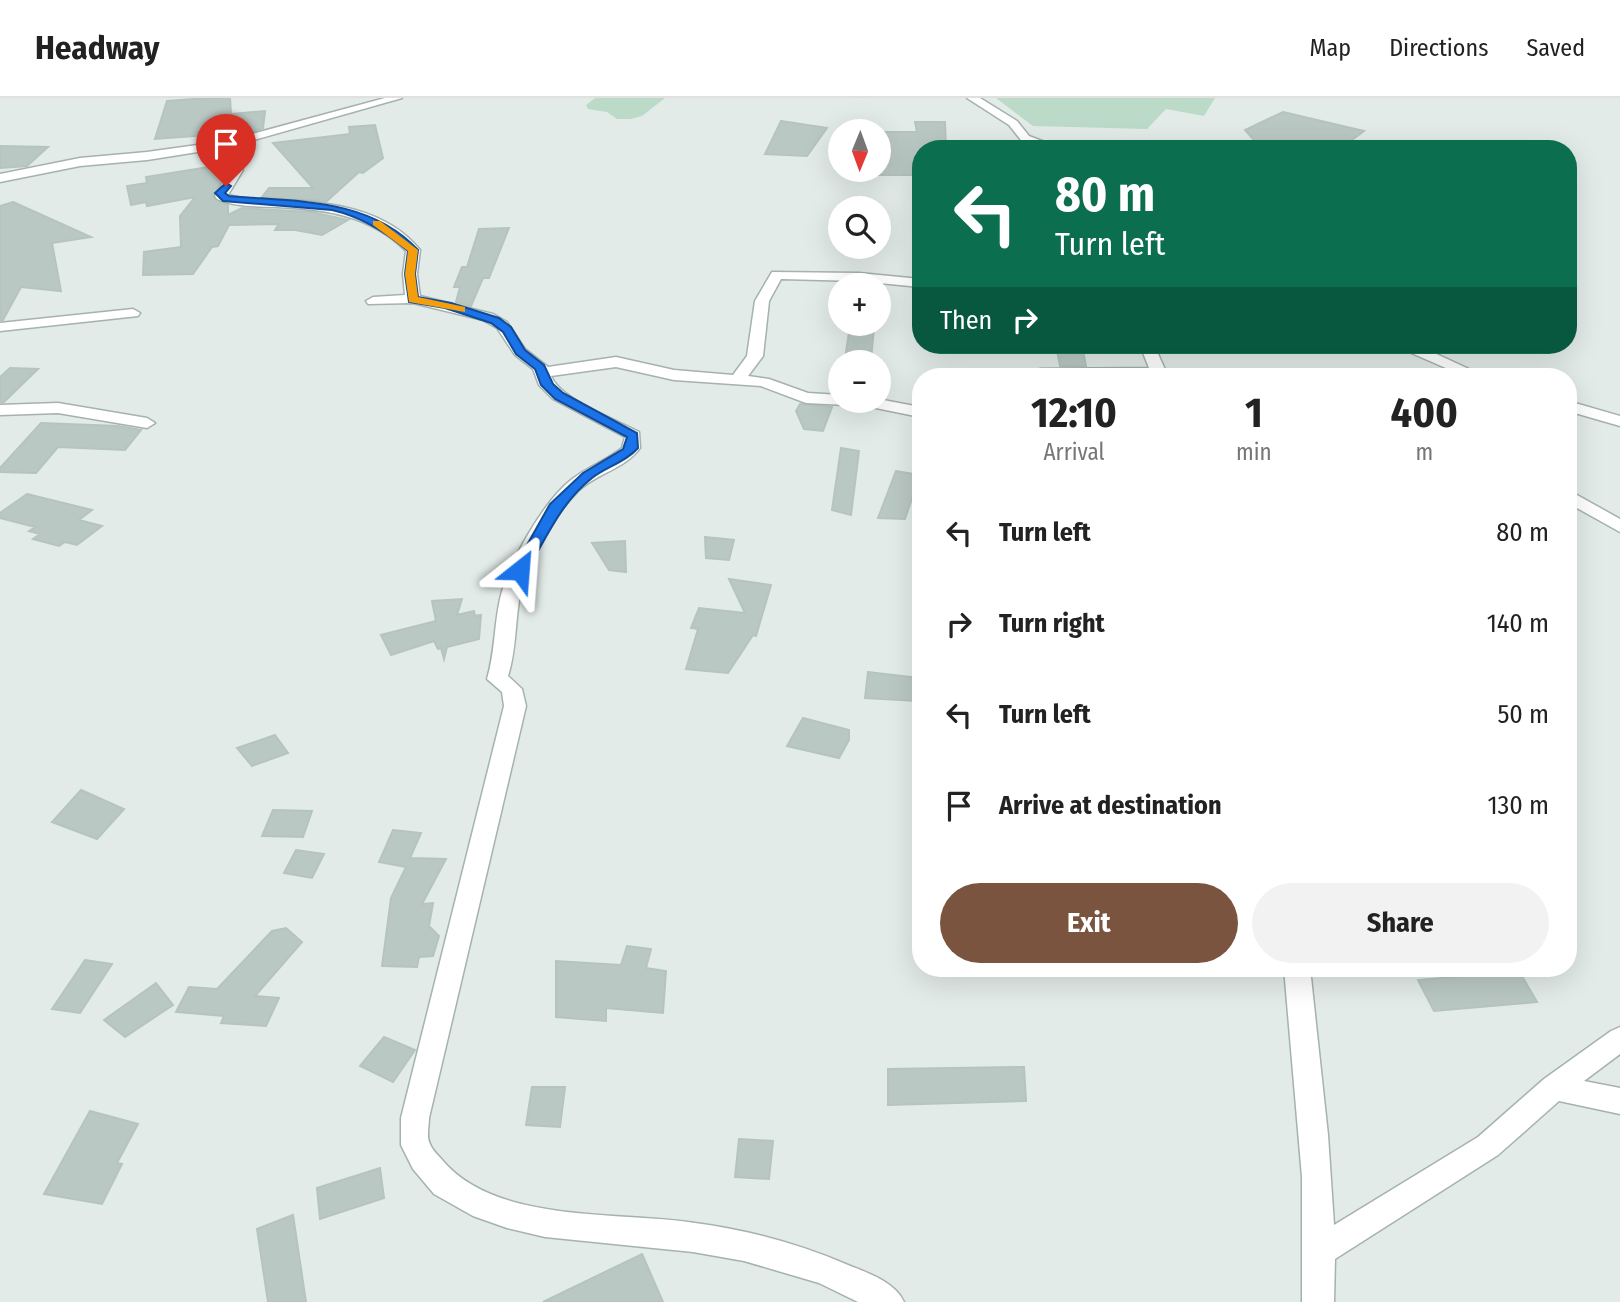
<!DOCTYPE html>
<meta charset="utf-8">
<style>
body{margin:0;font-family:"Fira Sans Condensed",sans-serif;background:#f2f2f2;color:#222;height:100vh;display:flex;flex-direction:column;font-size:26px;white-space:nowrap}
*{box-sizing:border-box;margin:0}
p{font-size:23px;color:#767676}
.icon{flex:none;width:38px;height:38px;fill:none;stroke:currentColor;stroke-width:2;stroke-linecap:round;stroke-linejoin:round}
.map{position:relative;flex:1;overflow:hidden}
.panel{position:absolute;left:912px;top:270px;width:665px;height:609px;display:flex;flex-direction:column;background:#fff;border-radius:28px;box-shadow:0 7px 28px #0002}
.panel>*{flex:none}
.guide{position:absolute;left:912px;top:42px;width:665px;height:214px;border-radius:28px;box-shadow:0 7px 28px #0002;background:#0b6e4f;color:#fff;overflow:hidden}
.needle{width:46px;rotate:181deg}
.fabs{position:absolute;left:828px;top:21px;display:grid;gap:14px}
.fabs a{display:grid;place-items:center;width:63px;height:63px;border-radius:50%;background:#fff;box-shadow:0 7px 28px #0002;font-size:35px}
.pin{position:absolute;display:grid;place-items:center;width:60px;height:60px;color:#fff;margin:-72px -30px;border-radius:50% 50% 50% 0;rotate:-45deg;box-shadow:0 0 7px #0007}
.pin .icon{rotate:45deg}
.me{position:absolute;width:77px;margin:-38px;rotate:28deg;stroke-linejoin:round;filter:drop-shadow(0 0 5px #0008)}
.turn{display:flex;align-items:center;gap:24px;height:147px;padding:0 28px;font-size:32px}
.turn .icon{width:91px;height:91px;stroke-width:2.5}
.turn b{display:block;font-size:49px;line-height:60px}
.then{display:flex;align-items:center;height:66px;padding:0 28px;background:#0003;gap:14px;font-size:26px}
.eta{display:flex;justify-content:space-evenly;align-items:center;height:119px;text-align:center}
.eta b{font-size:42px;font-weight:700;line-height:49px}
.cta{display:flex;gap:14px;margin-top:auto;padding:14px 28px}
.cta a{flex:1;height:80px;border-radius:42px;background:#7b543f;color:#fff;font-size:28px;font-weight:700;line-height:80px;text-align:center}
.cta a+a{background:#f2f2f2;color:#222}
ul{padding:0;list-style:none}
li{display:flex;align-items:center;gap:21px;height:91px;padding:0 28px}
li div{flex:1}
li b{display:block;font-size:26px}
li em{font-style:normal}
header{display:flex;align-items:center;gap:42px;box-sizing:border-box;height:98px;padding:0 35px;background:#fff;border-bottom:2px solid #e0e0e0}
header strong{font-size:33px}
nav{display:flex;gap:38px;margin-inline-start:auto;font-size:24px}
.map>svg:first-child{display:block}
</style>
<header>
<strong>Headway</strong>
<nav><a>Map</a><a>Directions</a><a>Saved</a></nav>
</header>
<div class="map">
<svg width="1620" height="1204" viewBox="0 0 1620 1204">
<rect width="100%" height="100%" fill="#e2ebe8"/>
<!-- green -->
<path fill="#bcdac8" d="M595,0H665L642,18L631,21H617L607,14L588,11L586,7Z
M996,0H1215L1204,18L1166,11L1147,31L1033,28Z"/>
<!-- building -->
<path fill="#bac8c4" stroke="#b5c4bf" stroke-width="2" d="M207,0H230L231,16L265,13L263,30L250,34L155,41L167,3Z
M1283,14L1364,33L1340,51H1262L1245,32Z
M781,23L827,30L807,58L765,56Z
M915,24H945L946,51H920V77H878V34H917Z
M375,27L383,60L363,75L359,74L327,103L262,99L269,90H313L273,45L350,36L349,29Z
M0,48L48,49L27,68L0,70Z
M225,63L226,74L213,99L228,107V117L242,110L311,114L348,122L322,137L295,132H275L279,126L229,127L218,148L212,149L193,176L143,177L144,154L181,149L180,118L195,99L147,108L146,104L131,107L127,88L147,85L146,79L221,67Z
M13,104L91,139L52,145L61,193L21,189L3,222H0V108Z
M509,130L489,180H483L471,208L456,204L460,189H454L462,169H467L479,131Z
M850,227L874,229L871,262L845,261Z
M1056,247H1082L1086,268H1060Z
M10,270L38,271L4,304H0V279Z
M800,306L832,309L823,333L804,331L796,313Z
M41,325L118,328L141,332L125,352L58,349L36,375L0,374V370Z
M841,350L859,353L851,417L832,412Z
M896,373L920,377L905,421L878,420Z
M27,396L92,412L79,422L102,428L77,447L65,444L59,448L33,441L40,436L29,433L35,429L0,420V415Z
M705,439L734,442L729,462L706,460Z
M625,443L626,474L609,472L592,445Z
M729,481L771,487L756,538L753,537L728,575L686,571L698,531L691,530L699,510L745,515Z
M462,501L457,517L474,513L475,518L481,517L479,541L447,549L444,561L441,550L438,551L434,543L391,557L381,537L436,523L432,503Z
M868,574L918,580L917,603L865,600Z
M803,620L849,632V642L839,660L787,648Z
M275,637L288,655L252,668L237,650Z
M81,692L124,711L97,741L52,724Z
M273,712L312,713L303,739L262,738Z
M393,732L421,735L410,760L446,761L422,806L433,805L429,828L439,838L433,858L419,859L417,869L382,868L391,800L406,769L379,764Z
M296,752L324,756L312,780L284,775Z
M286,830L302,844L255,898L279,900L266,928L221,925L224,918L176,914L189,889L217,891L272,833Z
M627,848L651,851L646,870L666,873L663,915L606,910V923L556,919V863L621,867Z
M85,862L112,866L80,915L52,911Z
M1519,873L1537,904L1434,913L1418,882Z
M156,885L173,907L125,939L104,922Z
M384,939L415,952L393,984L360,968Z
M1024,969L1026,1003L888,1007V971Z
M532,989H565L560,1029L526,1027Z
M90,1013L138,1026L117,1065L122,1066L102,1106L44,1096Z
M739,1041L773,1043L769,1081L735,1079Z
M380,1070L384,1100L320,1121L317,1090Z
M293,1117L306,1204H268L257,1131Z
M642,1156L663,1204H543Z"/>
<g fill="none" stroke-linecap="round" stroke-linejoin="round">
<defs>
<path id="minor" d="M385,0H402L233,48L243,72L228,97C245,102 264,101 282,102C331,104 387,111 420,152L417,176L420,198L493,216L507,224L525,251L548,269L616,259L674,272L733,277L747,258L755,203L772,174L859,175L920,181V189L859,183L781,181L769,203L763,258L748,278L769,281L808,295L840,297V303L878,301L920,309V319L866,308L806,305L761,288L674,282L616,269L551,278C560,301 616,322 639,334L640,350C625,371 597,375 578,393C552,420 526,465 519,503C515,528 516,553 508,578L522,591L526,608L429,1020C429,1028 426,1039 430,1046C432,1052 439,1058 443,1063C497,1126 619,1113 695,1125C748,1132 799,1146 848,1167C868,1175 895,1184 904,1204H858L819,1185L744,1163L693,1154L545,1139L507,1130L473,1118L434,1096L413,1071L401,1047V1020L504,608L502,594L487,581C495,554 494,528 500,501C508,466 543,404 571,382C587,369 606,363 622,350L625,339L553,301L539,287L533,271L515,257L497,230L483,222L413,205L368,206L366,203L373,199L405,197L403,176L406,153C371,117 324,111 276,109C256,108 235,109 217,101L215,98L231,72L223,50L147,62L80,68L0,84V76L80,60L147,54L226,43Z
M967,0H980L1017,23L1029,38L1063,51L1038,48L1040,51H1028L1009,27Z
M133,211L140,215L138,218L0,233V225Z
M1140,247H1154L1168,278H1034L1032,276L1040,271L1149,270Z
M1398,247H1417L1484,278H1464L1400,250Z
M1568,303L1620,318V328L1568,313Z
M58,305L147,320L155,325L147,330L58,315L0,317V307Z
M1568,392L1620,421V434L1568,405Z
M1284,870H1310L1328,1037L1334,1127L1478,1039L1544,981L1611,933L1620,929V956L1584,983L1620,990V1016L1559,1003L1498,1057L1335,1161L1334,1204H1302V1079Z"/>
</defs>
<!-- minor casing -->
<use href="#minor" stroke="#a5b2af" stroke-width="3"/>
<!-- minor -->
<use href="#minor" fill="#fff" fill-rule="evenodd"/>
</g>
<!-- route -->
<path fill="#1a73e8" stroke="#114b97" stroke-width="2" d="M226,85L231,88L225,95L229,98C294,104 369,99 418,152L415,176L418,199L451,205L499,220L511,229L525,252L544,267L553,286L563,295L637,335L638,350C626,364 606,369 592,380C559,406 546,442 525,475H515L513,472L550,406L583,375L623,351L627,339L555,301L541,287L535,271L516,256L503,234L491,225L445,210L409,204L405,176L408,153C385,133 362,119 332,112L223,103L215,95Z"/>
<!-- slow -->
<path fill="#f59e0b" d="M373,123H380L418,152L415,176L418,199L465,209V214L409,204L405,176L408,153L373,127Z"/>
</svg>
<div class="fabs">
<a><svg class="needle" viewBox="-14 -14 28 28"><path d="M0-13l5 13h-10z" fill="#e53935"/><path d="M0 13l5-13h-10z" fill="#767676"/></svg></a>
<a><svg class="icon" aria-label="search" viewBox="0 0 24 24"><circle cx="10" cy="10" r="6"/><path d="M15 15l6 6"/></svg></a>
<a>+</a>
<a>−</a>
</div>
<div class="pin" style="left:226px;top:88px;background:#d93025"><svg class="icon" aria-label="arrive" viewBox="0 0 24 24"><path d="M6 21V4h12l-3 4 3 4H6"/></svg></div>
<svg class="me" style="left:520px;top:472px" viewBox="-20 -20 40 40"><path d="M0-17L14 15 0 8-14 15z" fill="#1a73e8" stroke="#fff" stroke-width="4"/></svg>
<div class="guide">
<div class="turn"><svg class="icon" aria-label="left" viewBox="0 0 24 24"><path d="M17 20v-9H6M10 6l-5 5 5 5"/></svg><div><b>80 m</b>Turn left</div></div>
<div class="then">Then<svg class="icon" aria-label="right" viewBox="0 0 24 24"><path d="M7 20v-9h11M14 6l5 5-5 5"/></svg></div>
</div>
<section class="panel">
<div class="eta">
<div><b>12:10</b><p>Arrival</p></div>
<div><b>1</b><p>min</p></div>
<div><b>400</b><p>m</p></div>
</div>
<ul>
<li><svg class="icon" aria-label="left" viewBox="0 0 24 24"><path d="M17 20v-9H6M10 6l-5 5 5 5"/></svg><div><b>Turn left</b></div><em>80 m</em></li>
<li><svg class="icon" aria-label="right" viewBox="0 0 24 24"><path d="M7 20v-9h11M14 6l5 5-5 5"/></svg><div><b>Turn right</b></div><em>140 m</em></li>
<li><svg class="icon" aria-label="left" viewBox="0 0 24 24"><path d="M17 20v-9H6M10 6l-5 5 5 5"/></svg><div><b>Turn left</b></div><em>50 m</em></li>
<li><svg class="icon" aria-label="arrive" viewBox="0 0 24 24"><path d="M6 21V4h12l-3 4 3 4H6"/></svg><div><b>Arrive at destination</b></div><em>130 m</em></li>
</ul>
<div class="cta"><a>Exit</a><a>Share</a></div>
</section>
</div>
